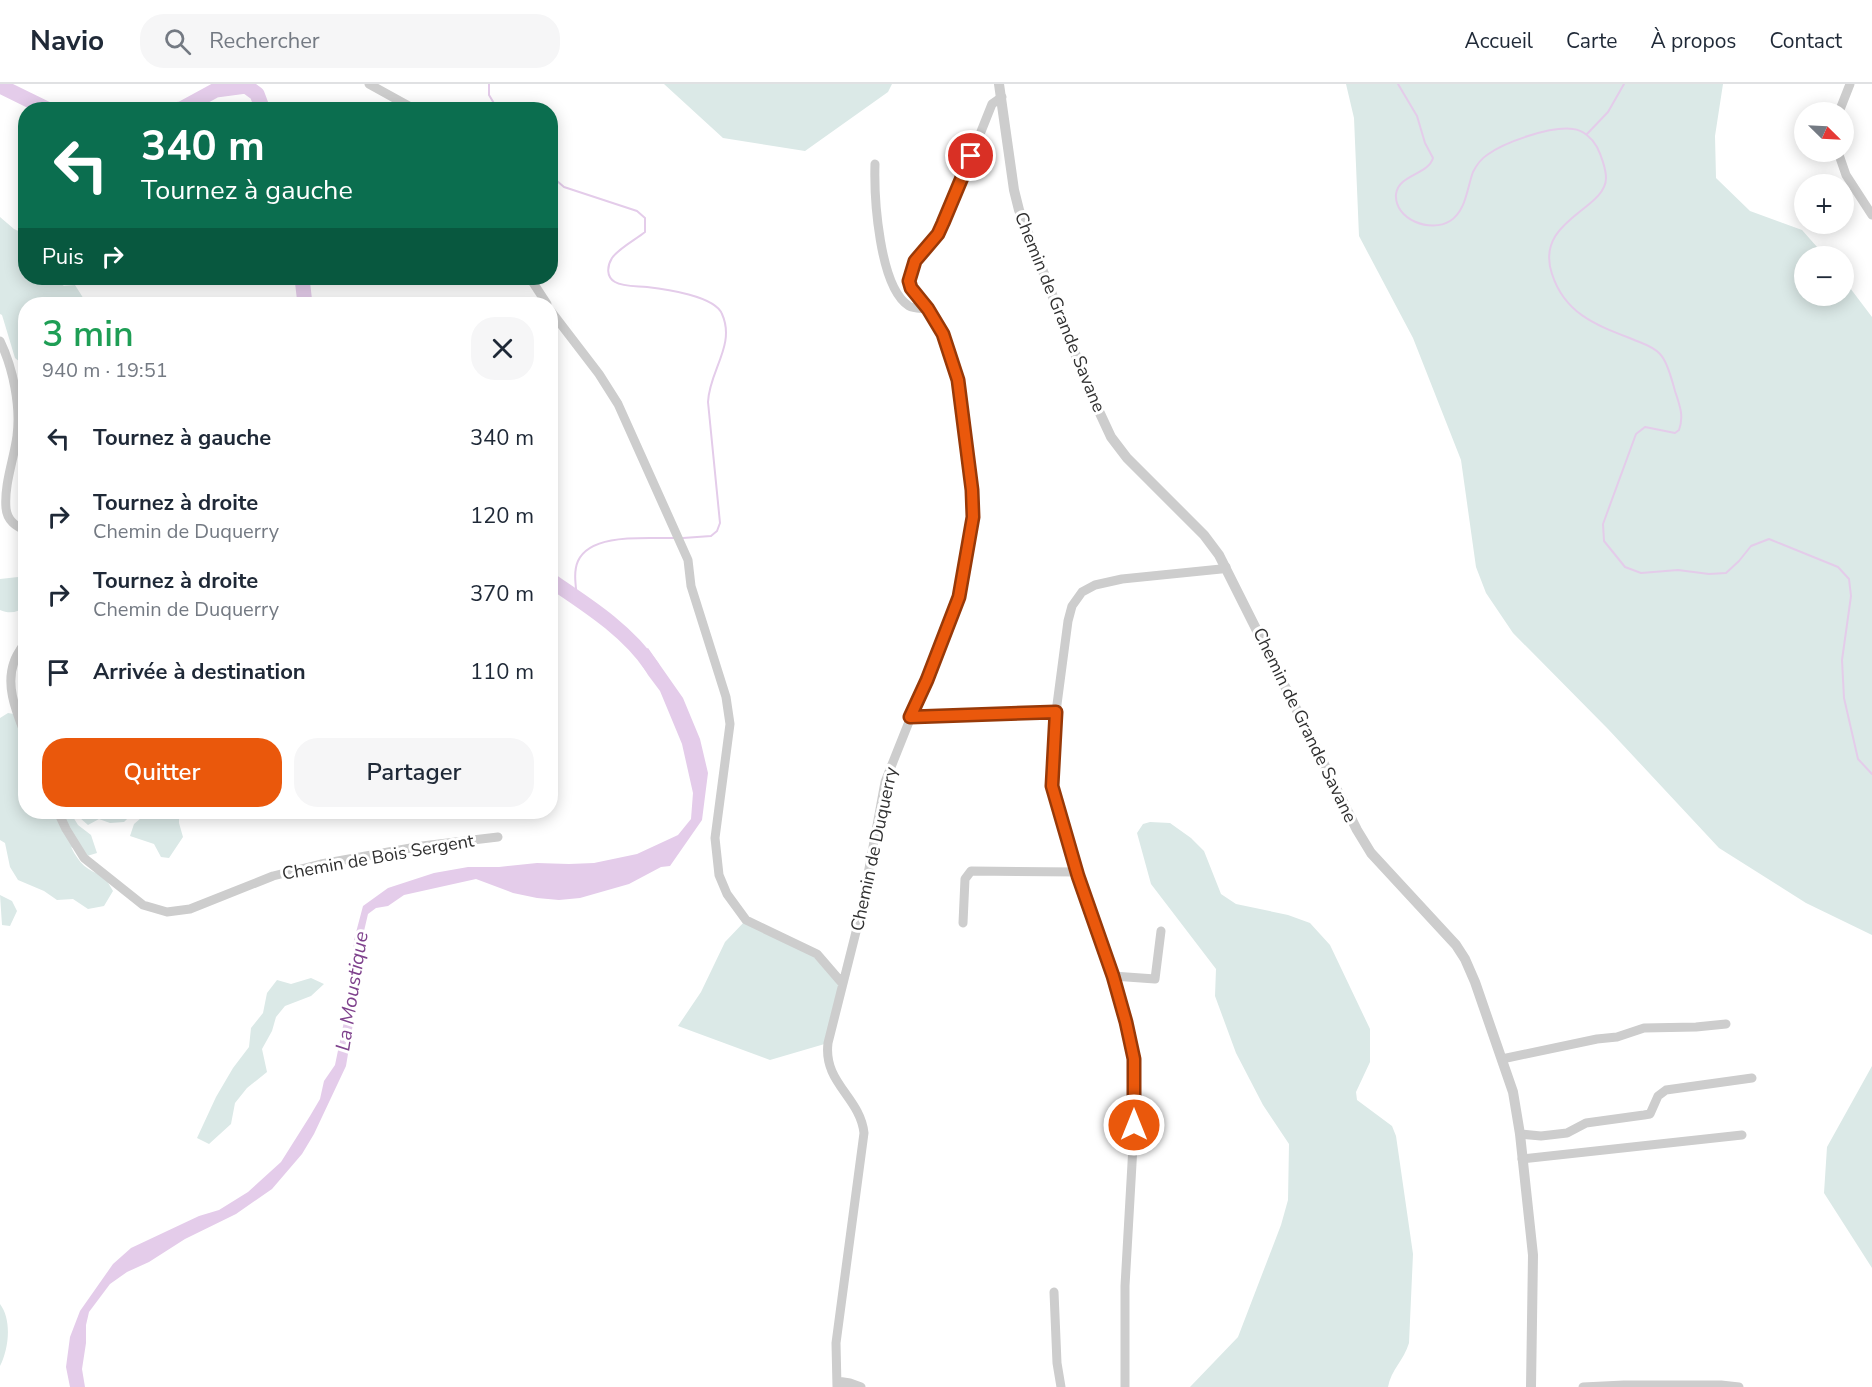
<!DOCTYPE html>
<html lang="fr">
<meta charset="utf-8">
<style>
body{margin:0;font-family:"Nunito Sans",sans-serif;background:#f6f6f7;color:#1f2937;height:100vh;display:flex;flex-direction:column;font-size:22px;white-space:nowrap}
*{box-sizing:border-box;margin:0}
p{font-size:20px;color:#747a83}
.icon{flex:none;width:33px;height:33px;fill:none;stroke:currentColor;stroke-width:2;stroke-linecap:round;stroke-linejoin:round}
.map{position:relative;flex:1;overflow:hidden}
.drawer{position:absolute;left:18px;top:213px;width:540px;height:522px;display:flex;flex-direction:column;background:#fff;border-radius:24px;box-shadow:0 3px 15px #0003}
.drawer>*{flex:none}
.hud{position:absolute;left:18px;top:18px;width:540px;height:183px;border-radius:24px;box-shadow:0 3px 15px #0003;background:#0b6e4f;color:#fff;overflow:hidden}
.needle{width:39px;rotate:114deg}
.fabs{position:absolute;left:1794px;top:18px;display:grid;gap:12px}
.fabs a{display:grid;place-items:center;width:60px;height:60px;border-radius:50%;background:#fff;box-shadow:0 3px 15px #0003;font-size:30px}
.pin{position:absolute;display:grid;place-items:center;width:51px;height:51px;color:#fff;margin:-26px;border:3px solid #fff;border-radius:50%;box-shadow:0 2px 6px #0007}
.me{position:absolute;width:66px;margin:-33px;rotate:0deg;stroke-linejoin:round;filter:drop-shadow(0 0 4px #0008)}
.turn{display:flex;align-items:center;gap:21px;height:126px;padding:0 24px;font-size:27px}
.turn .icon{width:78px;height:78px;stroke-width:2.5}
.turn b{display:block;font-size:42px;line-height:51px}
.then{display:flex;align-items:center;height:57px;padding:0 24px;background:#0003;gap:12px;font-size:22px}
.round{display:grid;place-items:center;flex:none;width:63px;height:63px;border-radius:24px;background:#f6f6f7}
.overview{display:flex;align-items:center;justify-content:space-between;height:102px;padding:0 24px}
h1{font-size:36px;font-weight:600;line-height:45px;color:#1e9e55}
.action{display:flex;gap:12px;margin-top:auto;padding:12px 24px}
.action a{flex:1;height:69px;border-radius:24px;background:#ea580c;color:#fff;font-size:24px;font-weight:600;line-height:69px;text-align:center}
.action a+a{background:#f6f6f7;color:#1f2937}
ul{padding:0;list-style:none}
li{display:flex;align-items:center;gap:18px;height:78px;padding:0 24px}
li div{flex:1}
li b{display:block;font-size:22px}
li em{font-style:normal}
header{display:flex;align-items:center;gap:36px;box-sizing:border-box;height:84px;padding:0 30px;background:#fff;border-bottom:2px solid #e0e1e3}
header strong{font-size:28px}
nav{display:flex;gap:33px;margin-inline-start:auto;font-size:21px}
.search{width:420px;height:54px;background:#f6f6f7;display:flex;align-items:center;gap:15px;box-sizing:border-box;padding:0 21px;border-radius:24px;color:#747a83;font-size:22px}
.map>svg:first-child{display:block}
</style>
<header>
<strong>Navio</strong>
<div class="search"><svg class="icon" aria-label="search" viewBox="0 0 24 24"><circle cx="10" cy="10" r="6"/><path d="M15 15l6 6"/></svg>Rechercher</div>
<nav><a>Accueil</a><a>Carte</a><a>À propos</a><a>Contact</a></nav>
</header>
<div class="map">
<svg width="1872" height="1303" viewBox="0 0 1872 1303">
<rect width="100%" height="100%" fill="#fff"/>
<!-- green -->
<path fill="#dbe9e7" d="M664,0H892L888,8L805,67L723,54Z
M1346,0H1723L1715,52L1716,94L1750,127L1802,146L1825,172H1804V212H1844V196L1872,233V851L1806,819L1719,764L1608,645L1513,549L1486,509L1476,483L1461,376L1413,254L1359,152L1354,34Z
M0,133L14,145L25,150L26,194H51L64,202L75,201L87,220H26L25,282L15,274L2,231L0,230Z
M18,493L25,495V522C18,529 9,530 0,526V495Z
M8,629L25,632L26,728H70L78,741L91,751L97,769L87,772L71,763C79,779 87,787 104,792L113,807L104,822L88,825L73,815L57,816L44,807L18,796L10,783L5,759L0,756V634Z
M79,728H134L124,738L110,739L99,735L88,741L80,734Z
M148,728H179V739L183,753L169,774L161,773L154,760L130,752L134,740Z
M1150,738L1170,739L1191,754L1204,767L1221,810L1236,820L1288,831L1310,839L1330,861L1370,945V978L1356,1008L1357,1016L1392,1042L1396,1052L1413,1170L1409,1259C1404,1276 1391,1286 1388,1303H1190L1238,1253L1281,1141L1288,1116L1289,1060L1263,1021L1236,969L1215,912L1216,885L1151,800L1137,749L1143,740Z
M0,811L12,817L17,827L10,842L2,841Z
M746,836L817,870L842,899L828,959L770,976L678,942L701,908L725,858Z
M311,894L324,900L311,912L285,922L276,933L272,947L262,965L267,988L247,1004L235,1019L231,1040L209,1060L197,1054L216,1013L233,984L249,963L251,944L263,929L267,909L277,896L291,900Z
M1872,982V1184L1824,1109L1827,1063Z
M0,1220C12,1236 9,1264 0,1282Z"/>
<!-- water -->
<path fill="#e4ccea" d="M648,564L683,614L700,655L708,689L702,736L670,782L661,783L629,800L580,814L559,816L537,814L513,809L476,795L404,811L388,822L376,824L368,830L357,877L361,891L346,982L314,1050L302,1070L272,1105L236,1130L185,1155L149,1178L127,1188L110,1200L89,1228L86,1241V1259L82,1285L85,1303H70L66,1283L70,1253L80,1227L113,1180L131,1164L199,1132L219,1126L248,1108L281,1078L310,1032L320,1015L324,997L335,981L351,904L354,856L363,822L388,804L434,789L468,783H499L537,779L569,780L594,779L637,770L678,751L691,735L693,709L682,660L660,607L648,591L636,571Z"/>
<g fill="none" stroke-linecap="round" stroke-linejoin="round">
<!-- stream -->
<path stroke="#e4ccea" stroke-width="2" d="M489,0V11L498,26
M1398,0L1417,32L1425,59L1433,74C1428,91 1399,90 1396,110C1394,136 1431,149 1450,137C1466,127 1467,104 1473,88C1476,82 1481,75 1487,71C1504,58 1551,42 1573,45C1583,46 1592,54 1597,63C1601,71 1606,85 1606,94C1606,126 1534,136 1552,190C1565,230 1596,241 1632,255C1641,259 1653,262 1660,270C1668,278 1672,297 1675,307C1680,322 1684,332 1679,346L1675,349L1645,343L1636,350L1603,440L1604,457L1625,483L1641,489L1678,486L1709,490L1726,489L1739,477L1751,462L1769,455L1838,483L1849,495L1851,512L1842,576L1844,614L1858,675L1872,690
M1587,50L1608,28L1624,0
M550,91L564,103L637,127L645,134V148C635,156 619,164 612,174C607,182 606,193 615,198C623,203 637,202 647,203C665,205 715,212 722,230C736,261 709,287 708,318L720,439L717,447L711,452L683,454
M577,514C576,503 573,488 578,477C591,448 648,455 674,454"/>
<!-- river -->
<path stroke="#e4ccea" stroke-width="15" d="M0,2L49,26
M174,26L181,25L216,6L246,2L257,10L263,26
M302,194L305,220
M550,496C587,521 627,546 652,583"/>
<!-- minor -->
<path stroke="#cdcdcd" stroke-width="9" d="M369,0L416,26
M1839,28L1850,0
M1838,68L1846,91L1872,131
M875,80C874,113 879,203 909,222C914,225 922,224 928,225
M530,194L547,220
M550,226L599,290L618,320L688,476L691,502L726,613L730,640L715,754L719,791L727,810L746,836L817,870L842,899
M0,257C13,284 21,322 17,352C14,375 4,400 6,424C7,437 16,442 26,447
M26,557C22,563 16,571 14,578C5,603 17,629 26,653
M910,633L1056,628
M58,728L66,745L84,774L143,821L167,828L190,825L273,792L321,780L422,762L498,753
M963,839L965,795L971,787L1077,788
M1113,892L1155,895L1161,847
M1502,975L1597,955L1617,953L1644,944L1696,943L1726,940
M1520,1050L1541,1052L1567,1049L1586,1039L1644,1031L1650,1030L1658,1012L1666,1006L1752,994
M1522,1075L1742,1051
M1054,1208L1057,1279L1061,1303
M837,1297L850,1299L861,1303
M837,1303L836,1259L864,1049C860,1013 823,999 828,959L861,828L885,698L952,530L959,513L966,475L973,433L972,406L958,296L943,250L928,225L911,204L909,197L915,177L938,150L949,128L992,20L1002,13
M1125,1303V1202L1133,1062L1134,975L1113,892L1078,792L1052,702L1056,628L1068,537L1072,522L1082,508L1095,501L1122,495L1221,485L1226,483
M1583,1303L1624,1301H1721L1739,1303"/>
<!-- tertiary -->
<path stroke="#cdcdcd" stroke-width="10" d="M999,0L1014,106L1019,126L1091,310L1111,353L1127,374L1204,451L1219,471L1357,746L1371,769L1456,861L1465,875L1475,898L1513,1008L1520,1050L1533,1171L1531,1303"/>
</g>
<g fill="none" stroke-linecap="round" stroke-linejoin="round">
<defs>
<path id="route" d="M971,72L943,139L938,150L915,177L909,197L911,204L928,225L943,250L958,296L972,406L973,433L959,513L927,596L910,633L1056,628L1052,702L1078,792L1113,892L1126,938L1134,975V1041"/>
</defs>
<!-- route casing -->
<use href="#route" stroke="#983908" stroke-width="15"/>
<!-- route -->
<use href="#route" stroke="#ea580c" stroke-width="10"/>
</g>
<g text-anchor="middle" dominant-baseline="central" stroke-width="6" stroke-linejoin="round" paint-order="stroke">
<!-- street labels -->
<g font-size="18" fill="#303030" stroke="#fff">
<text transform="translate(1060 228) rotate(68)">Chemin de Grande Savane</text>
<text transform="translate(1305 641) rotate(64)">Chemin de Grande Savane</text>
<text transform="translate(874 765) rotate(-78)">Chemin de Duquerry</text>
<text transform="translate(378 773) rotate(-10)">Chemin de Bois Sergent</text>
</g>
<!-- water labels -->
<g font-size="20" font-style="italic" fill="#7f428d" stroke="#fff">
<text transform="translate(352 907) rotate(-81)">La Moustique</text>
</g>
</g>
</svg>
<div class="fabs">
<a><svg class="needle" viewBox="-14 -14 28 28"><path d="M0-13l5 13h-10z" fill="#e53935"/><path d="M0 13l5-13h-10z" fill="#747a83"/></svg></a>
<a>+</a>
<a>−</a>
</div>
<div class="pin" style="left:971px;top:72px;background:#d93025"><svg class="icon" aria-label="arrive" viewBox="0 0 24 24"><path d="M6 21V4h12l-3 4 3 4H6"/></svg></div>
<svg class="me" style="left:1134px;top:1041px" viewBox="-20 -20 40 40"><circle r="17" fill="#ea580c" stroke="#fff" stroke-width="3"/><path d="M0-11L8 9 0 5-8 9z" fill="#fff"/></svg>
<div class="hud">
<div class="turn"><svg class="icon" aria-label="left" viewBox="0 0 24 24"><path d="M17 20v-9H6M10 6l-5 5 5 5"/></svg><div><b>340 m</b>Tournez à gauche</div></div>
<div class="then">Puis<svg class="icon" aria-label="right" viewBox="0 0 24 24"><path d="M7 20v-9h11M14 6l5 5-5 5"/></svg></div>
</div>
<section class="drawer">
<div class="overview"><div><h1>3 min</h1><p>940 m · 19:51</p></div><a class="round"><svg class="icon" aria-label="close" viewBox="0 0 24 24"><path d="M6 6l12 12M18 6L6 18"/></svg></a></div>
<ul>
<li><svg class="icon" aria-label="left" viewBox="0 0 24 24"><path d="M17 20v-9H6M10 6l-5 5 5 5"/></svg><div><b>Tournez à gauche</b></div><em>340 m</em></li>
<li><svg class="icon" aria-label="right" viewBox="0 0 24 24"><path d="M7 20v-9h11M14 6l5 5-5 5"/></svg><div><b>Tournez à droite</b><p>Chemin de Duquerry</p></div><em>120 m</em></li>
<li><svg class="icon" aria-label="right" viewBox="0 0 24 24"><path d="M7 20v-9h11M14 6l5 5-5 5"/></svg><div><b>Tournez à droite</b><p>Chemin de Duquerry</p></div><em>370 m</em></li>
<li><svg class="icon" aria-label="arrive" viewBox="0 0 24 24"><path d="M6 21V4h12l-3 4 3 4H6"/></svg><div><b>Arrivée à destination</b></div><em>110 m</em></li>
</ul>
<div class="action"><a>Quitter</a><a>Partager</a></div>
</section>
</div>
